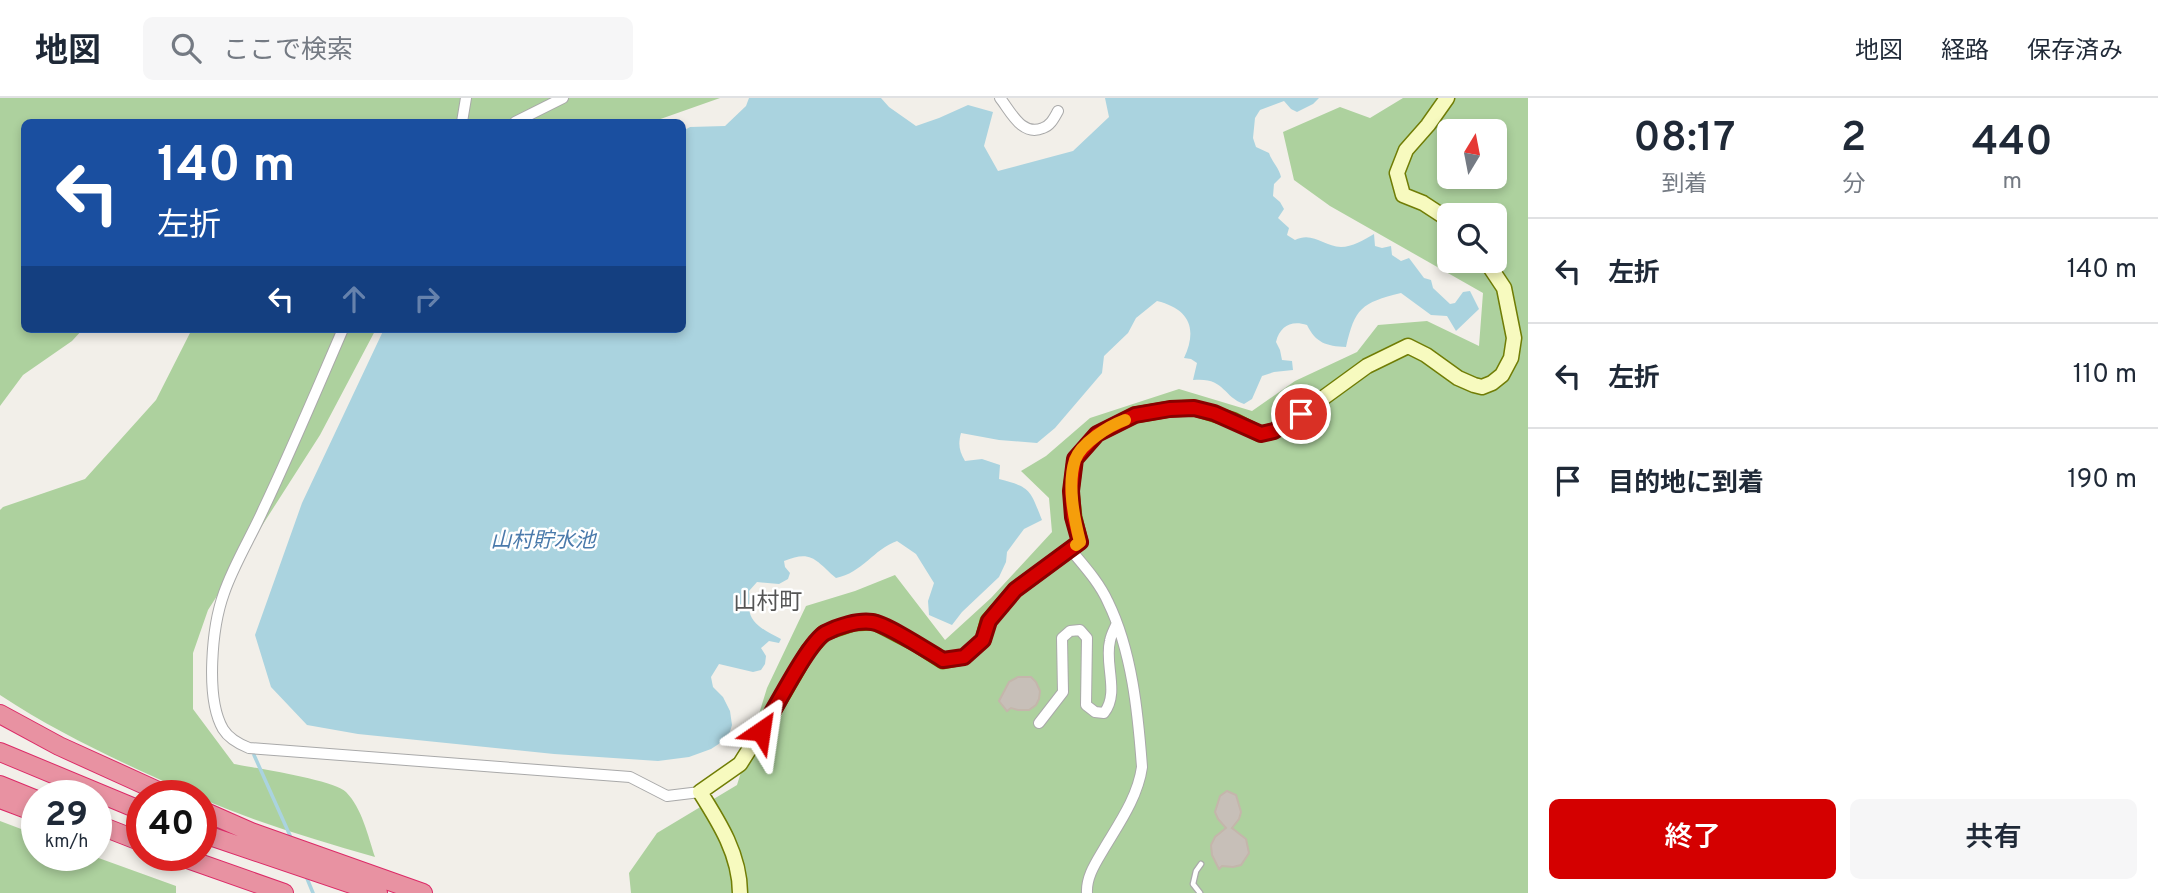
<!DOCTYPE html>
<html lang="ja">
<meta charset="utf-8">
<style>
body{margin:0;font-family:Overpass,"Noto Sans JP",sans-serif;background:#f6f6f7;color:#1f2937;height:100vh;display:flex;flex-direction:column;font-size:26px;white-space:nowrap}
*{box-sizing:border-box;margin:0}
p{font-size:23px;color:#747a83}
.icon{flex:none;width:38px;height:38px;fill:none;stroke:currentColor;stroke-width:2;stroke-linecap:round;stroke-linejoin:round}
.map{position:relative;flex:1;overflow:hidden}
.panel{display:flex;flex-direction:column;background:#fff;width:630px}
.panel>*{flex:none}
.top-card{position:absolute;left:21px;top:21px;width:665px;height:214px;border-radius:10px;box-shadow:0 4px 10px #0003;background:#1a4fa0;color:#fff;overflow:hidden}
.needle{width:46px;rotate:10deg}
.fabs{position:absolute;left:1437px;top:21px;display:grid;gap:14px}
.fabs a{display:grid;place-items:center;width:70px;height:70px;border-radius:10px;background:#fff;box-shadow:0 4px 10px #0003;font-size:35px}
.speed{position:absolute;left:21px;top:682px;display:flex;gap:14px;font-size:35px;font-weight:700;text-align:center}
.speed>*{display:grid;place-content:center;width:91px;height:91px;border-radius:50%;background:#fff;box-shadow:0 4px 10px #0003;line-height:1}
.speed small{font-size:18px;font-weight:400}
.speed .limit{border:10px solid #d22;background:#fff;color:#111}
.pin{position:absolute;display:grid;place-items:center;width:60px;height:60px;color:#fff;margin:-30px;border:4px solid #fff;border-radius:50%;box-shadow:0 2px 7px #0007}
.me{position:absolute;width:77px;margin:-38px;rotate:32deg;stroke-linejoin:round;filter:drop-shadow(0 0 5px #0008)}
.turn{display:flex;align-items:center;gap:24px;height:147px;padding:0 21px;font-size:32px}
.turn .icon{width:91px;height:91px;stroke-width:2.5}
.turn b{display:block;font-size:49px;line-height:60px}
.lanes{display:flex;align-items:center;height:66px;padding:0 21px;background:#0003;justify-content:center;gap:35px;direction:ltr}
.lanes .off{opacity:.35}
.eta{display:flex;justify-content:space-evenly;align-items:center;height:119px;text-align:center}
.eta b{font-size:42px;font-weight:600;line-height:49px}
.cta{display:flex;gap:14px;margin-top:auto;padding:14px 21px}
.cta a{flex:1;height:80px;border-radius:10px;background:#d40000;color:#fff;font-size:28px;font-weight:600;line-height:80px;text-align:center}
.cta a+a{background:#f6f6f7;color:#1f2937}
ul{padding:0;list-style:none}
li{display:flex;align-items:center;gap:21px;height:105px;padding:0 21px;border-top:2px solid #e0e1e3}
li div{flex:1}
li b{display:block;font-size:26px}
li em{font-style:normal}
header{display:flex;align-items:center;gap:42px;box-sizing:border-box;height:98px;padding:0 35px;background:#fff;border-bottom:2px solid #e0e1e3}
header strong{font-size:33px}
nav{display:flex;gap:38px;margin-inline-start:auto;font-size:24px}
.search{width:490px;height:63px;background:#f6f6f7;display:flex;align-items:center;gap:18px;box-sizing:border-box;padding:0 24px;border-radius:10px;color:#747a83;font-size:26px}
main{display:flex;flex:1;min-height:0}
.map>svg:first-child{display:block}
</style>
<header>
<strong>地図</strong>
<div class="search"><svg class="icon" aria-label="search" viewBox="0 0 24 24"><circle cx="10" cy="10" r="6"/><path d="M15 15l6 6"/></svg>ここで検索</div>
<nav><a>地図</a><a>経路</a><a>保存済み</a></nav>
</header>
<main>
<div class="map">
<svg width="1528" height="795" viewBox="0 0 1528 795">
<rect width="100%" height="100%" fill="#f2efe9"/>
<!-- forest -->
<path fill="#add19e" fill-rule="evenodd" d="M0,0H720L652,24H24V231H83L72,243L23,277L0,308Z
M1403,0H1528V795H631L629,775L657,735L737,687L767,590L806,508L855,493L895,477L945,542L991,500L1052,434L1049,400L1021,373L1046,358L1090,320L1179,291L1252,313L1295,283L1357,254L1378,227L1427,223L1479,248L1483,195L1330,108L1294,82L1283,34L1340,9L1370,20ZM1449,33H1494V79H1449ZM1449,117H1494V163H1449Z
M192,231H376L320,337L208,512L193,555V611L234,666C255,670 335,682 346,694C362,710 368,738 375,759C316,742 257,725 201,700V698H197C129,668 62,638 0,597V412L3,409L85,381L156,302Z
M0,723L37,737V758H93L176,788V795H0Z"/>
<!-- water -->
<path fill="#aad3df" d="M749,0H881L889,9L916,28L939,20L968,7L993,14L984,48L998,73L1073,53L1109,19L1105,0H1319L1313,6L1297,14L1291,11L1284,3L1260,12L1255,20L1253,40L1256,49L1269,55C1272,64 1279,70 1281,79L1274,86L1273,98L1280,104L1284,111L1278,120L1289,130L1287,137L1295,142C1312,133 1324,148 1341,149C1352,149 1364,142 1374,136L1375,148L1382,150L1391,148L1392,157L1401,163L1409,160L1424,180L1431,182L1433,190L1450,206L1455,205L1463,194L1470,193L1479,211L1456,233L1447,218L1431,217L1401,195C1361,205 1355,210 1346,249C1326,248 1316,245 1307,227C1291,222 1280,228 1276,244L1280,252L1282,262L1292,263L1293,272L1274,274L1262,278L1252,301L1244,306C1222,298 1225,279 1193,282L1197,265L1191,261L1184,260C1198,230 1189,211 1157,203L1136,220L1128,235L1104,258L1102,275L1055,330L1037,345L999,342L961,335C958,346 959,353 965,363L982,361L1000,367L999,381C1031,389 1030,392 1042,422L1024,431L1007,454L1006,464L999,479L962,514L952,527L929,517L928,503L934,485L916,456L897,443C874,451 862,475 836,480C816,463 812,451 784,463L785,469L790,475L788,481L779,486L757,484L749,493C750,499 749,504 749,510C750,527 768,534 781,541L779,545L769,543L761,550L766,558L765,566L761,572L753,574L719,566L711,579L713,589L723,599L730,613L732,627L728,640L711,651L689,659L658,663L554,656L358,636L307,627L271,589L255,537L302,405L384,231H682L683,33L690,29L725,28L746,8Z"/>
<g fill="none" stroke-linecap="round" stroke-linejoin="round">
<!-- stream -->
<path stroke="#aad3df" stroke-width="3.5" d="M254,657L292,742
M306,778L313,795"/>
</g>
<!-- building -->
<path fill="#c7bfb8" stroke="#c4b6ab" stroke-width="2" d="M1018,579H1031L1036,584L1040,593L1039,601L1036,607L1029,612H1018L1011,610L1007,613L999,603L1009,584Z
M1227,693L1236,697L1241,714L1239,721L1232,730L1246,741L1249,755L1241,767L1233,769L1222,768L1219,771L1212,757L1211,747L1215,739L1226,730L1218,721L1215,714L1220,698Z"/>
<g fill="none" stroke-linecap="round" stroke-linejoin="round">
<defs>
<path id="lane" d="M1200,795L1193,786L1196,773L1201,766"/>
<path id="street" d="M1000,0C1011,14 1022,39 1043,30C1051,27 1054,20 1058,13
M462,24L466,0
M515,24L563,0
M343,231C317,291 291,353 263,412C251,439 234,466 224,495C212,528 205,600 223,631C229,641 239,646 249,650L630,679L667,698L700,694
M1070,451C1084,468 1099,484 1108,504C1132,553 1138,615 1142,669C1138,698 1120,724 1105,749C1097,763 1086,778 1087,795
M1039,625L1063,594L1062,540L1070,533L1080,532L1087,540L1086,607L1095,614L1104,615C1120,595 1104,566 1110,543C1111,537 1114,532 1116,527"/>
<path id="secondary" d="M1447,0L1428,27L1406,52L1397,75L1403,97L1423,105L1449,122
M740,795C740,757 719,724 700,694L740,666L771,617L808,553L824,535L854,525L874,524L918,547L943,563L964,559L983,542L988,523L1015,492L1080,444L1074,419L1071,393L1075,361L1097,336L1135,317L1170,311L1194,310L1233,322L1260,336L1274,333L1301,316L1367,268L1408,248L1426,257L1458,280L1474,287L1482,289L1492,285L1502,277L1511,260L1514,240L1504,190L1486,163"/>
<path id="highway" d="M0,616L59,648L169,698
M0,654L142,713
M0,687L37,702
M0,701L37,715
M201,712L251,734L423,795
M96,726L142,744
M201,735L378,795
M179,758L284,795"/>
</defs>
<!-- lane casing -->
<use href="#lane" stroke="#a9a9a9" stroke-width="7"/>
<!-- street casing -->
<use href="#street" stroke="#a9a9a9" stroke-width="12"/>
<!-- secondary casing -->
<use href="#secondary" stroke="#707d05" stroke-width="17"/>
<!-- highway casing -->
<use href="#highway" stroke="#dc2a67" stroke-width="20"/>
<!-- lane -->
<use href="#lane" stroke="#fff" stroke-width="4.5"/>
<!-- street -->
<use href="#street" stroke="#fff" stroke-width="10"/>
<!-- secondary -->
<use href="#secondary" stroke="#f7fabf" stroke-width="14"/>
<!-- highway -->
<use href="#highway" stroke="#e892a2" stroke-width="18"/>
</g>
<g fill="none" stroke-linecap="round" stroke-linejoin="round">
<defs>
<path id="route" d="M761,633C775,612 807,546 825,535C838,528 858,522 872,524C887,526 928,553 943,562L964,559L983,542L989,523L1015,492L1080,444L1073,419L1071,393L1075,361L1097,336L1135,317L1170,311L1194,310L1214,315L1261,336L1274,333L1301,316"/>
</defs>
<!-- route casing -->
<use href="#route" stroke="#8a0000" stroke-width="18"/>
<!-- route -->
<use href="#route" stroke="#d40000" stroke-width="12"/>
<!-- slow -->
<path stroke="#f59e0b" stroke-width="12" d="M1076,447L1080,444C1074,420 1067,387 1075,362C1081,345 1109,328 1125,322"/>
</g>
<g text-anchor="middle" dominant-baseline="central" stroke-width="5" stroke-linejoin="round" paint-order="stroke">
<!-- water labels -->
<g font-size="21" font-style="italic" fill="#4a7aab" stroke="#fff">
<text x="543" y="443">山村貯水池</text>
</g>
<!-- quarter labels -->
<g font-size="23" fill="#555" stroke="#fff">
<text x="768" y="505">山村町</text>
</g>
</g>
</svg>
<div class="fabs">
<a><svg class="needle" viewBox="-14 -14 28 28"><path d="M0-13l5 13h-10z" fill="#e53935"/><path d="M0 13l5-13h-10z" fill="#747a83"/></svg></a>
<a><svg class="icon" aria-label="search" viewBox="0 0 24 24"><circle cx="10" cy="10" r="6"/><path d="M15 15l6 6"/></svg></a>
</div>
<div class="speed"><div>29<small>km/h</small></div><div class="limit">40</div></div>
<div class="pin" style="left:1301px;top:316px;background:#d93025"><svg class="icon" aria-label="arrive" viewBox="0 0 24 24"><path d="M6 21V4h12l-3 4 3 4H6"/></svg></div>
<svg class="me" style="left:761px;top:633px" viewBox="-20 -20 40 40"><path d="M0-17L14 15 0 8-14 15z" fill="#d40000" stroke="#fff" stroke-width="4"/></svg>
<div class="top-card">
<div class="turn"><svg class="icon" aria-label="left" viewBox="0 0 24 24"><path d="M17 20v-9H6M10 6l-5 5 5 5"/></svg><div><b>140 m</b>左折</div></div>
<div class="lanes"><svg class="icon" aria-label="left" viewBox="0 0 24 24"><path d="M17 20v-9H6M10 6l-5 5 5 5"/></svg><svg class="icon off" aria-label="ahead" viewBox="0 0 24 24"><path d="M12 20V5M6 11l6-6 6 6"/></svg><svg class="icon off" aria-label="right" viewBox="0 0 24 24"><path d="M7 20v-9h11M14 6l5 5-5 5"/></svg></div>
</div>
</div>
<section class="panel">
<div class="eta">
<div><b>08:17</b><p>到着</p></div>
<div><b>2</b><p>分</p></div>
<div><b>440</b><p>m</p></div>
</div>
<ul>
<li><svg class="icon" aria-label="left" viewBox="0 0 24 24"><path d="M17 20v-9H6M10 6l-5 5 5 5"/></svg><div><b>左折</b></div><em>140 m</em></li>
<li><svg class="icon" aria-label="left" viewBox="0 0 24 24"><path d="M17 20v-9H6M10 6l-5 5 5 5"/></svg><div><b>左折</b></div><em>110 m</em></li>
<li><svg class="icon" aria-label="arrive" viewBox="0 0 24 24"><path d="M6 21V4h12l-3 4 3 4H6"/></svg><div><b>目的地に到着</b></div><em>190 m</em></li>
</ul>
<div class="cta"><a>終了</a><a>共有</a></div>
</section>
</main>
